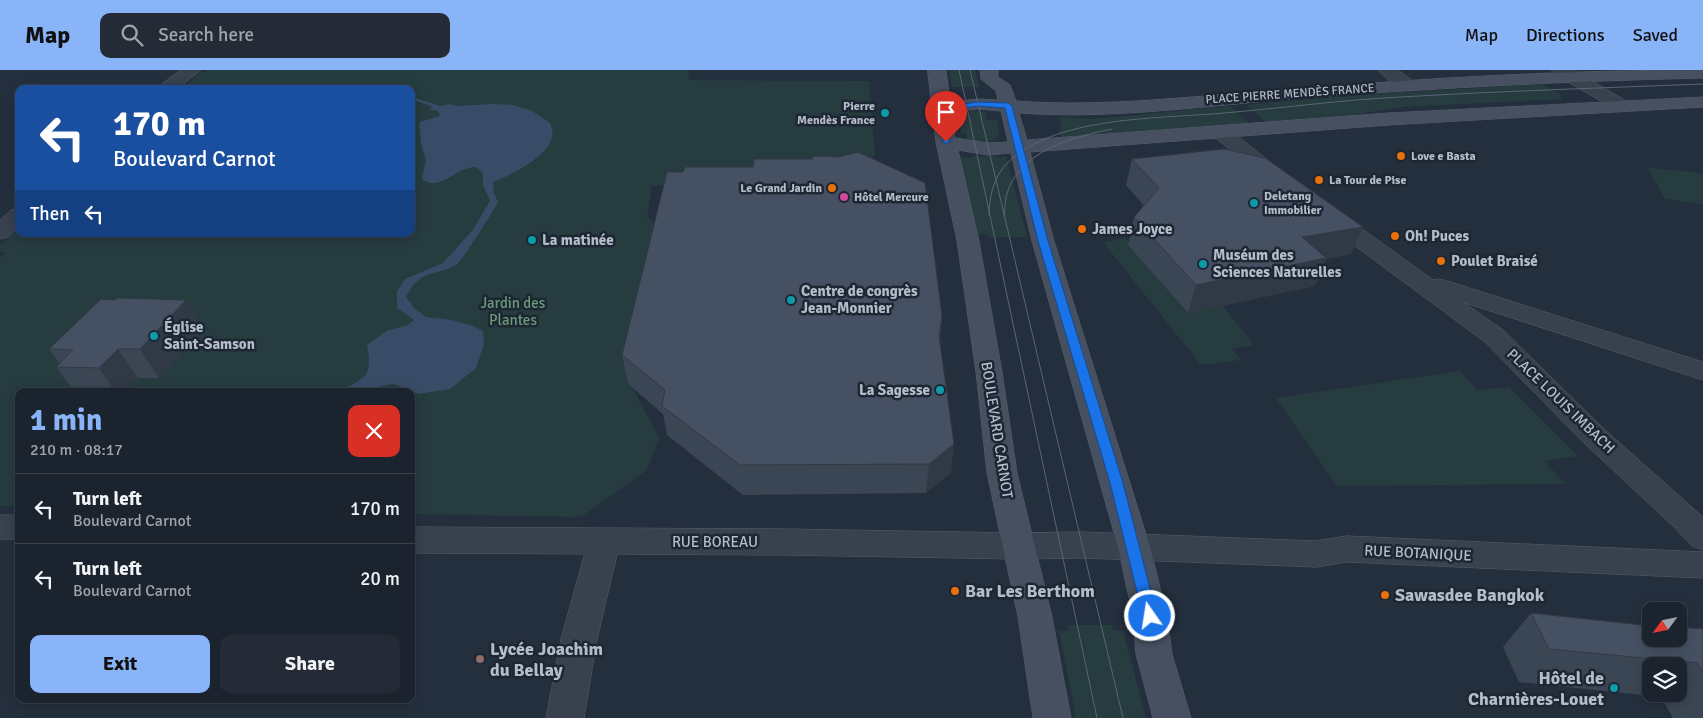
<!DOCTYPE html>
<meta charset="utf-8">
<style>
body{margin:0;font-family:Signika,sans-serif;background:#242b36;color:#f1f3f6;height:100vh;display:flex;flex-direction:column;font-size:19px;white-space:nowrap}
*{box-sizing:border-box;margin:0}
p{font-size:16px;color:#a0a4aa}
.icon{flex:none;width:28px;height:28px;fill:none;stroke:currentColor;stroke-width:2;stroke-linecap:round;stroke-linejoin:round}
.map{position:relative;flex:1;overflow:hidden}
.panel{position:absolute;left:15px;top:318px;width:400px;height:315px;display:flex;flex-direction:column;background:#1b232e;border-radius:10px;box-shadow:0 2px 12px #0003,0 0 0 1px #39404a}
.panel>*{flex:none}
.banner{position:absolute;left:15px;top:15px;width:400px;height:152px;border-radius:10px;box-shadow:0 2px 12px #0003,0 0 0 1px #39404a;background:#1a4fa0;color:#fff;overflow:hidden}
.needle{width:32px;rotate:237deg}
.buttons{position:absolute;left:1642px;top:532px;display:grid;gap:10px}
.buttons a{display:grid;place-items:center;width:45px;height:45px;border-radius:10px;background:#1b232e;box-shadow:0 2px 12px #0003,0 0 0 1px #39404a;font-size:25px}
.pin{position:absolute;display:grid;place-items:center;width:42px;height:42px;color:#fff;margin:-51px -21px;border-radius:50% 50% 50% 0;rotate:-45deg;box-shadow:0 0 5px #0007}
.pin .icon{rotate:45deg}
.me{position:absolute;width:55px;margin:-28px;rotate:347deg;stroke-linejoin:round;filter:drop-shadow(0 0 4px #0008)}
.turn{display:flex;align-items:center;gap:18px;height:105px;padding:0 15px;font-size:22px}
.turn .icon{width:65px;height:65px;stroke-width:2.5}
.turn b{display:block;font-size:35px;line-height:42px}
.then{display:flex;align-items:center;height:48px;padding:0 15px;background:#0003;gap:10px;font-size:19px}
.round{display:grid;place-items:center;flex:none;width:52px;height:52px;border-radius:10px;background:#242b36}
.head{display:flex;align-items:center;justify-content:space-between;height:85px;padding:0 15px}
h1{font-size:30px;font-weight:700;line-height:38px;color:#8ab4f8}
.action{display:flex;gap:10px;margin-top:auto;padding:10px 15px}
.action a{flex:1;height:58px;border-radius:10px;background:#8ab4f8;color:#111;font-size:20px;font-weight:700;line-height:58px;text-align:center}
.action a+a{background:#242b36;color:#f1f3f6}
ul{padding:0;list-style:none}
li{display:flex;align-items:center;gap:15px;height:70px;padding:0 15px;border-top:1px solid #39404a}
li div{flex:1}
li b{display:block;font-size:19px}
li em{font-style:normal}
header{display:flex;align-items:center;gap:30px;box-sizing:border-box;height:70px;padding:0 25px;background:#8ab4f8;color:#111}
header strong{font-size:24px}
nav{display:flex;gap:28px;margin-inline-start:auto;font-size:18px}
.search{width:350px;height:45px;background:#242b36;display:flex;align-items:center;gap:12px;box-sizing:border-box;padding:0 18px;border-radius:10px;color:#a0a4aa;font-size:19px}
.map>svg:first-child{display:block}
</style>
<header>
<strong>Map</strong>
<div class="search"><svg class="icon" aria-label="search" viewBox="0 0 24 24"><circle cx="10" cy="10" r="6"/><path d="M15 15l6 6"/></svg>Search here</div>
<nav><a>Map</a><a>Directions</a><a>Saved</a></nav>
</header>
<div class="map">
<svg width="1703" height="648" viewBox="0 0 1703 648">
<rect width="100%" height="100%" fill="#242f3e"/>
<!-- green -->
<path fill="#263c3f" d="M207,0H688L689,10L869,11L875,84L859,104L744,108L652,116L647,147L662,162L629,311L659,368L647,400L581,447L411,444V321H19V436H0V188L5,183L0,181V175L19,159V164H411V19H181L198,4Z
M949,0H975L979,17H952Z
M1541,14L1563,26L1560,27L1563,29L1401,37L1346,46L1266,52L1246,35L1341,26Z
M1230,36L1249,53L1062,67L1059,60L1062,59L1059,47L1093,49Z
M973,41L985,42L987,50H997C998,53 1000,58 999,62C998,76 973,72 966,69H967L966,63H961L959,48L963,44Z
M956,86L971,88V86H996L997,88L1006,86L1027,167H988L987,164H976Z
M1648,98L1703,103V134L1665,129Z
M1126,168L1141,185L1138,186L1188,243L1222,235L1254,275L1232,279L1241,290L1201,295L1106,176L1104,172Z
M1460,301L1477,320L1509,317L1578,386L1544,391L1566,414L1337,416L1276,328Z
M1077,555H1112L1113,560L1123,561L1146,648H1076L1059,561H1068L1067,556Z"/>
<!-- water -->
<path fill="#394c67" d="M411,24L412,27L440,36L449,34L459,36L491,34L513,35L532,41L549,52C567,79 511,105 493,112L494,123L498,132C494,140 462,191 457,194C435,208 421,197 406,227L414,238L426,247L452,250L473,256L483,261L484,274L476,298L450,319L418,324L394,314L372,318L368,321H339C366,307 373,308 367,275L388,260L406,256L414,250L397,238V221L405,209L443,193L472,161L490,131L483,115V103L476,97C457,96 440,123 422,109L426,90L421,74L419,52L440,46L438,41L429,39L433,37L411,29Z"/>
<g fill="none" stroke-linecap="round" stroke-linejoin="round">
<defs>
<path id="minor" d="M181,0H201L177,19H156Z
M1378,0H1398L1418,15L1415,19C1403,22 1386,10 1378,0Z
M1552,0H1573L1628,32L1631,36L1628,40L1622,41L1616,40L1555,4Z
M1220,56L1227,58L1283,102L1286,106L1283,110L1276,112L1269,110L1213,66L1210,62L1213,58Z
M1328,138L1336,140L1433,210L1439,209L1447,211L1703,292V310L1463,232L1503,260L1604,359L1703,447V480L1692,476L1672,455L1584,373L1485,272L1320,150L1317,145L1320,140Z
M19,139V157L8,167L0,169V150L11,140Z
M604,459L615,463L620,472L597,569L584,648H546L561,569L588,472L593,463Z
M1083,462L1316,471L1347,466L1703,482V508L1347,492L1316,497L1083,488L1018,489L1007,485L1002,476L1007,467L1018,463Z"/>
<path id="tertiary" d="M0,445H19V469H0Z
M411,457L785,459L1018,463L1029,467L1034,476L1029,485L1018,489L785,485L411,483Z"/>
<path id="secondary" d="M928,0H946L950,32L978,29L998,30L996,21L981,9L980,0H998V7L1010,15L1016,31C1107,38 1201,25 1292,19C1429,8 1566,0 1703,0V8C1569,11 1436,18 1302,28C1212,35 1110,50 1019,43L1027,70L1389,43L1703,27V37L1389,55L1030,82L1054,171L1150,477L1167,546L1172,584L1191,648H1153L1136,584L1133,546L1118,477L1032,171L1011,83L988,85L958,80L979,171L1002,302L1017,403L1052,547L1071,648H1033L1018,547L987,403L976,302L957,171L936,72ZM978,39L1001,41L1008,72L988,73L955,68L951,42Z"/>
</defs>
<!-- minor casing -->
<use href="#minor" stroke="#565f6c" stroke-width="1"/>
<!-- tertiary casing -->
<use href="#tertiary" stroke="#565f6c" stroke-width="1"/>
<!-- secondary casing -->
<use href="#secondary" stroke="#565f6c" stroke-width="1"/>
<!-- minor -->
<use href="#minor" fill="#38414e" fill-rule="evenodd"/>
<!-- tertiary -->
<use href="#tertiary" fill="#38414e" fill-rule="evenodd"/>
<!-- secondary -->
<use href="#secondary" fill="#465061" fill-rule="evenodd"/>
<!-- tram -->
<path stroke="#5a6575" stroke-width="1" d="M959,0L1097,648
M970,0L1123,648
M989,145C990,108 1003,90 1036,73C1088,47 1166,48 1224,43C1283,38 1341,30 1400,27C1501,21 1602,18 1703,14
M1004,146C1005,140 1005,133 1006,127C1017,81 1073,67 1112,59"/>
</g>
<!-- wall -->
<path fill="#3b4654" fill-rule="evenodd" d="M1132,89L1363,157L1351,184L1326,189L1315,216L1188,243L1128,175L1134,147L1144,136L1126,115Z
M942,246L940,270L951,403L926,423L743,425L667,365L663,344L628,314L622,285Z
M203,259L159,308H138L125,321H74L56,297L59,293L49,279Z
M1531,543L1651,569L1703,559V648H1673L1661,627L1519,612L1503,577ZM1651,596H1679V624H1651Z"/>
<!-- shaded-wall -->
<path fill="#303945" d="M1363,157L1351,184L1326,189L1315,216L1188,243L1196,215L1302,167Z
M186,230L203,259L159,308L140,279Z
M118,279L138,308L125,321H115L99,298Z
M954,374L951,403L926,423L929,394Z"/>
<!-- building -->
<path fill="#455162" stroke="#303945" d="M1224,79L1265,88L1363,157L1302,167L1326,188L1196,215L1134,147L1159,118L1132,89Z
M858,82L925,113L942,246L939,266L954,374L929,394L740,395L662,336L665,320L622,285L667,102H683L685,97H753L754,89H812L813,86L839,87Z
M117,228L186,230L140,279H118L99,298L56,297L73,280L49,279L101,229L115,230Z
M1531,543L1651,556V569H1679V557L1703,559V602L1697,593L1549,579Z"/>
<!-- route -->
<path fill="#1a73e8" stroke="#114b97" d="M978,32L1008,33L1012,36L1048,171L1123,413L1157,546L1155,551L1150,553L1145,551L1143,546L1110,413L1038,171L1005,38L978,36L946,40L950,72L946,74L943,72L940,37Z"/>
<!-- markers -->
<g fill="#0f9aa8" stroke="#1d2633" stroke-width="2">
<circle cx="885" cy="43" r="5"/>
<circle cx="1254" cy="133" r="5"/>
<circle cx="532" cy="170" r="5"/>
<circle cx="1203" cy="194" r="5"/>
<circle cx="791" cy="230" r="5"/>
<circle cx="154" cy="266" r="5"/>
<circle cx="940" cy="320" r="5"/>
<circle cx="1614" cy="618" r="5"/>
</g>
<g fill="#e8710a" stroke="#1d2633" stroke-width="2">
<circle cx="1401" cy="86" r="5"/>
<circle cx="1319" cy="110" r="5"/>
<circle cx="832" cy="118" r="5"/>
<circle cx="1082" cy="159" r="5"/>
<circle cx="1395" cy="166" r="5"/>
<circle cx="1441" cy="191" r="5"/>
<circle cx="955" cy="521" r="5"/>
<circle cx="1385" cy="525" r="5"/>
</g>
<circle fill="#d1479c" stroke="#1d2633" stroke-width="2" cx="844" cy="127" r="5"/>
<circle fill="#8d6e63" stroke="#1d2633" stroke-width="2" cx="480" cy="589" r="5"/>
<g text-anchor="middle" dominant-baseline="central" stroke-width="5" stroke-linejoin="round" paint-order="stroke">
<!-- far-street labels -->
<g font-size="12" fill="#b4bcc9" stroke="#1d2633">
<text transform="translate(1290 24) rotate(-4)">PLACE PIERRE MENDÈS FRANCE</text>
</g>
<!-- far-poi labels -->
<g font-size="12" font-weight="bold" fill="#b4bcc9" stroke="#1d2633" text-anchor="start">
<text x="875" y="36" text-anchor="end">Pierre<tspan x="875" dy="14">Mendès France</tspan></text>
<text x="1411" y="86">Love e Basta</text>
<text x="1329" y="110">La Tour de Pise</text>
<text x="822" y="118" text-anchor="end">Le Grand Jardin</text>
<text x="1264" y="126">Deletang<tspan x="1264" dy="14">Immobilier</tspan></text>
<text x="854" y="127">Hôtel Mercure</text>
</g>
<!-- poi labels -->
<g font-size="15" font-weight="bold" fill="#b4bcc9" stroke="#1d2633" text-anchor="start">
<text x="1092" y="159">James Joyce</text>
<text x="1405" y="166">Oh! Puces</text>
<text x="542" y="170">La matinée</text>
<text x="1213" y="185">Muséum des<tspan x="1213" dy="17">Sciences Naturelles</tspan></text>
<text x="1451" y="191">Poulet Braisé</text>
<text x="801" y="221">Centre de congrès<tspan x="801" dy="17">Jean-Monnier</tspan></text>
<text x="164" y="257">Église<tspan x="164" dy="17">Saint-Samson</tspan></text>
<text x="930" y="320" text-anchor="end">La Sagesse</text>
</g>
<!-- park labels -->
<g font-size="15" fill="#6b9a76" stroke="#1d2633">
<text x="513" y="233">Jardin des<tspan x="513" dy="17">Plantes</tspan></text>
</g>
<!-- street labels -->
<g font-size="15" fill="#b4bcc9" stroke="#1d2633">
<text transform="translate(1561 331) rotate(44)">PLACE LOUIS IMBACH</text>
<text transform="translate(997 360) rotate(81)">BOULEVARD CARNOT</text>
<text x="715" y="472">RUE BOREAU</text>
<text transform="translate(1418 483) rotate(3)">RUE BOTANIQUE</text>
</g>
<!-- near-poi labels -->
<g font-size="18" font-weight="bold" fill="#b4bcc9" stroke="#1d2633" text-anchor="start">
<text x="965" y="521">Bar Les Berthom</text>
<text x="1395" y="525">Sawasdee Bangkok</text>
<text x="490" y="579">Lycée Joachim<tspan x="490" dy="21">du Bellay</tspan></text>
<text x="1604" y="608" text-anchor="end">Hôtel de<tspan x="1604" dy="21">Charnières-Louet</tspan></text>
</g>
</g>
</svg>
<div class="buttons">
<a><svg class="needle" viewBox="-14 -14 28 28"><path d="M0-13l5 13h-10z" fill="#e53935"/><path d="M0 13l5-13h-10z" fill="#a0a4aa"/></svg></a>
<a><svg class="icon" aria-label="layers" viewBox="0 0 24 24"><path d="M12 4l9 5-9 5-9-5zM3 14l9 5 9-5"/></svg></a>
</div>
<div class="pin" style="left:946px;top:72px;background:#d93025"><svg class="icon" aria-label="arrive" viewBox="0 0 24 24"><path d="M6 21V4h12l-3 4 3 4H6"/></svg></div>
<svg class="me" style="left:1150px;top:546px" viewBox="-20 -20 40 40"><circle r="17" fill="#1a73e8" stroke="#fff" stroke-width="3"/><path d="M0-11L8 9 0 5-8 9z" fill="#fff"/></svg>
<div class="banner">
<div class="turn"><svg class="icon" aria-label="left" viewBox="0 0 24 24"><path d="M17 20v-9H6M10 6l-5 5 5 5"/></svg><div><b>170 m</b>Boulevard Carnot</div></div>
<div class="then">Then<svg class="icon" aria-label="left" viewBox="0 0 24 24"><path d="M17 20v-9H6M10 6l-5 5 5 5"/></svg></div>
</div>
<section class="panel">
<div class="head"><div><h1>1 min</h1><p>210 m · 08:17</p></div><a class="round" style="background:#d93025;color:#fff"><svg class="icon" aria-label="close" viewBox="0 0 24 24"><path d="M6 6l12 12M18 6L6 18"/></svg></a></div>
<ul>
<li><svg class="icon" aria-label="left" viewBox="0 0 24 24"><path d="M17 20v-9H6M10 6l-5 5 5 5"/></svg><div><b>Turn left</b><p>Boulevard Carnot</p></div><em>170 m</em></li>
<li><svg class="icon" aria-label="left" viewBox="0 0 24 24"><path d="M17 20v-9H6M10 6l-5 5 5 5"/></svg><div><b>Turn left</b><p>Boulevard Carnot</p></div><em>20 m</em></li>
</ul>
<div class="action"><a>Exit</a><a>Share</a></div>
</section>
</div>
